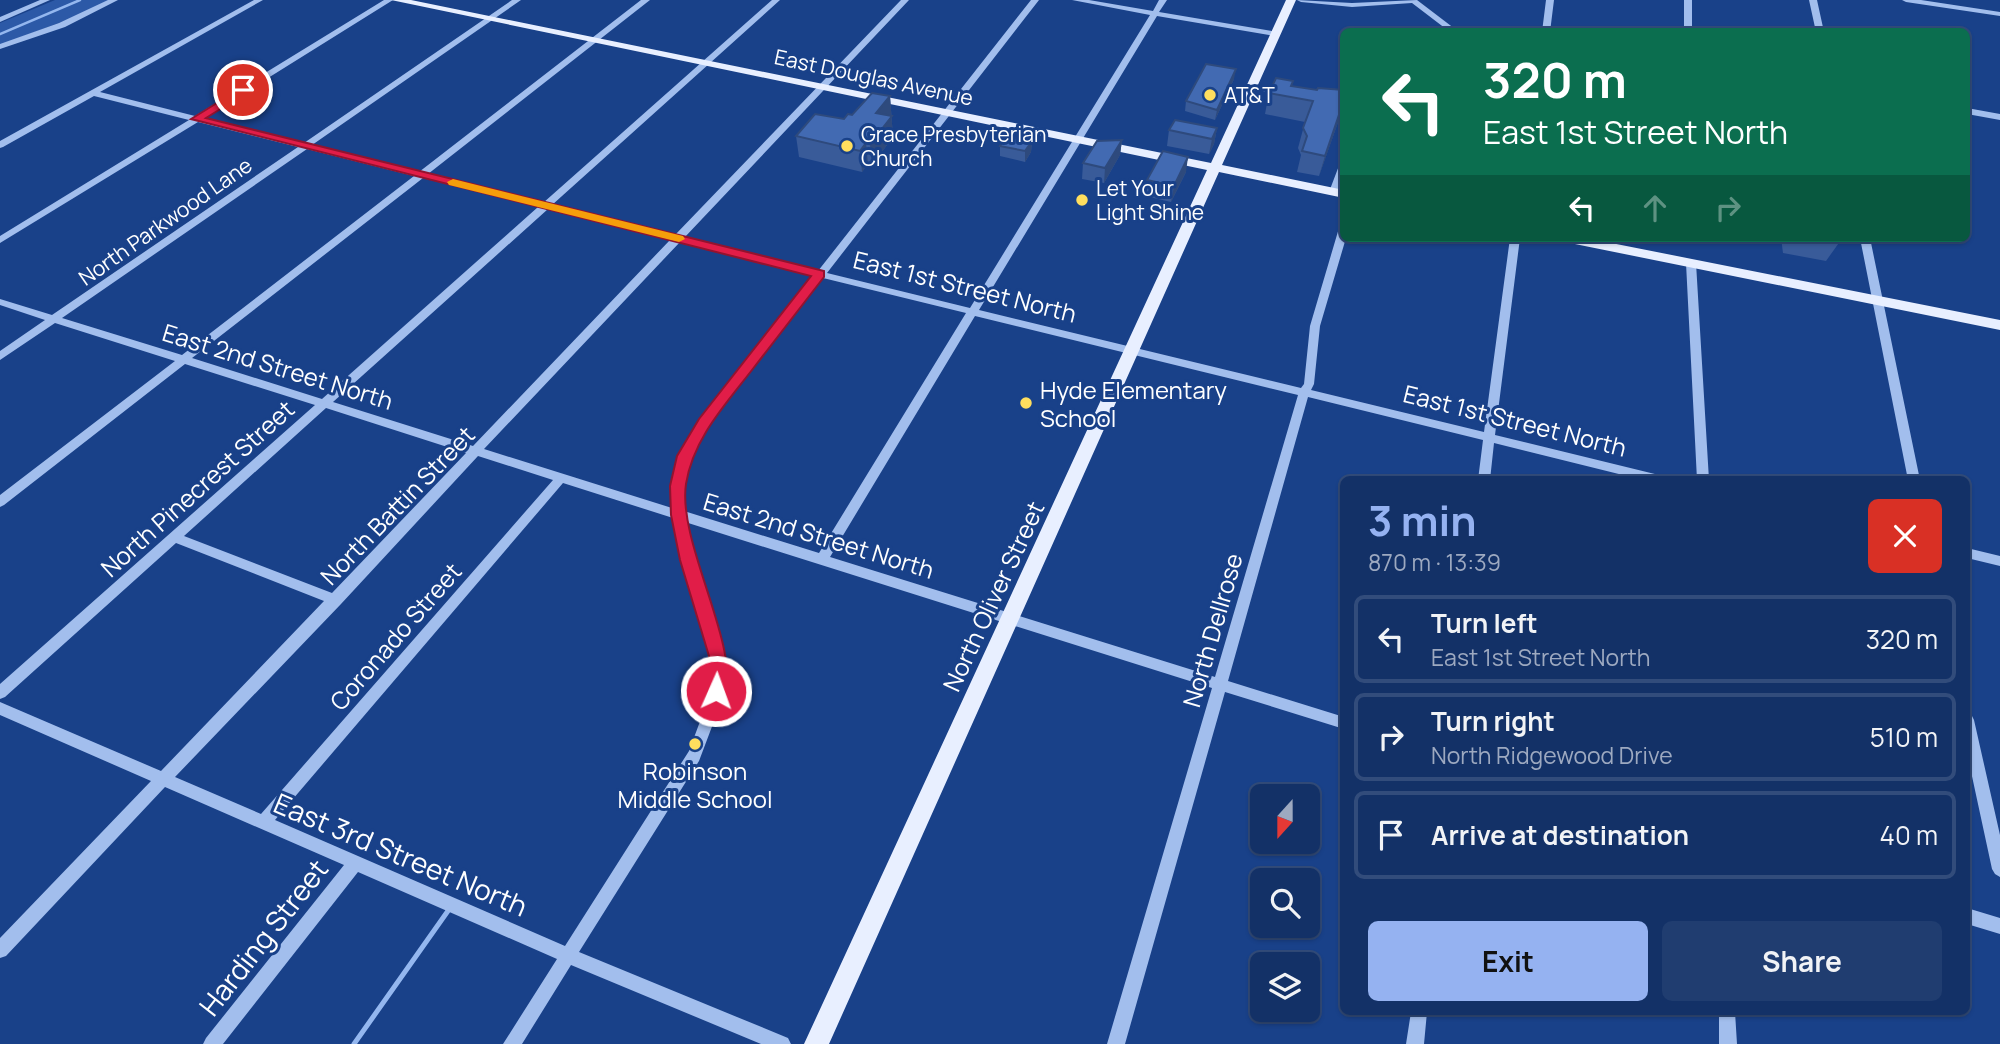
<!DOCTYPE html>
<meta charset="utf-8">
<style>
body{margin:0;font-family:Manrope,sans-serif;background:#203d70;color:#f1f3f6;height:100vh;display:flex;flex-direction:column;font-size:26px;white-space:nowrap}
*{box-sizing:border-box;margin:0}
p{font-size:23px;color:#9da9c0}
.icon{flex:none;width:38px;height:38px;fill:none;stroke:currentColor;stroke-width:2;stroke-linecap:round;stroke-linejoin:round}
.map{position:relative;flex:1;overflow:hidden}
.drawer{position:absolute;left:1340px;top:476px;width:630px;height:539px;display:flex;flex-direction:column;background:#133167;border-radius:10px;box-shadow:0 2px 5px #0004,0 0 0 2px #324c7b}
.drawer>*{flex:none}
.top-card{position:absolute;left:1340px;top:28px;width:630px;height:214px;border-radius:10px;box-shadow:0 2px 5px #0004,0 0 0 2px #324c7b;background:#0b6e4f;color:#fff;overflow:hidden}
.needle{width:46px;rotate:201deg}
.fabs{position:absolute;left:1250px;top:784px;display:grid;gap:14px}
.fabs a{display:grid;place-items:center;width:70px;height:70px;border-radius:10px;background:#133167;box-shadow:0 2px 5px #0004,0 0 0 2px #324c7b;font-size:35px}
.pin{position:absolute;display:grid;place-items:center;width:60px;height:60px;color:#fff;margin:-30px;border:4px solid #fff;border-radius:50%;box-shadow:0 2px 7px #0007}
.me{position:absolute;width:77px;margin:-38px;rotate:2deg;stroke-linejoin:round;filter:drop-shadow(0 0 5px #0008)}
.turn{display:flex;align-items:center;gap:24px;height:147px;padding:0 28px;font-size:32px}
.turn .icon{width:91px;height:91px;stroke-width:2.5}
.turn b{display:block;font-size:49px;line-height:60px}
.lanes{display:flex;align-items:center;height:66px;padding:0 28px;background:#0003;justify-content:center;gap:35px;direction:ltr}
.lanes .off{opacity:.35}
.round{display:grid;place-items:center;flex:none;width:74px;height:74px;border-radius:10px;background:#203d70}
.overview{display:flex;align-items:center;justify-content:space-between;height:119px;padding:0 28px}
h1{font-size:42px;font-weight:700;line-height:52px;color:#95b2f1}
.primary-button{display:flex;gap:14px;margin-top:auto;padding:14px 28px}
.primary-button a{flex:1;height:80px;border-radius:10px;background:#95b2f1;color:#111;font-size:28px;font-weight:700;line-height:80px;text-align:center}
.primary-button a+a{background:#203d70;color:#f1f3f6}
ul{padding:0;list-style:none}
li{display:flex;align-items:center;gap:21px;height:88px;margin:0 14px 10px;padding:0 14px;border:4px solid #324c7b;border-radius:10px}
li div{flex:1}
li b{display:block;font-size:26px}
li em{font-style:normal}
.map>svg:first-child{display:block}
</style>
<div class="map">
<svg width="2000" height="1044" viewBox="0 0 2000 1044">
<rect width="100%" height="100%" fill="#194189"/>
<!-- green -->
<path fill="#2c59a7" d="M55,0H110L72,18L0,45V23Z"/>
<g fill="none" stroke-linecap="round" stroke-linejoin="round">
<!-- stream-far1 -->
<path stroke="#94b7ef" stroke-width="2.5" d="M0,34L80,0"/>
<!-- stream -->
<path stroke="#94b7ef" stroke-width="5" d="M354,1044L450,908"/>
<!-- minor -->
<path fill="#a2beed" fill-rule="evenodd" d="M40,0H50L0,22V17Z
M108,0H118L65,27L0,49V44L59,23Z
M254,0H263L100,92L195,116L384,0H393L204,118L304,143L512,0H521L312,145L419,172L641,0H650L428,174L543,203L772,0H780L552,205L675,235L901,0H909L684,238L818,271L1031,0H1039L827,273L970,308L1150,15L1072,0H1089L1153,11L1159,0H1167L1159,12L1278,32L1279,34L1275,36L1157,16L979,310L1301,388L1304,384L1310,326L1339,228L1344,225V238H1346L1320,326L1314,384L1311,390L1484,432L1510,238H1520L1495,435L1663,476L1669,480H1643L1494,443L1490,480H1478L1483,440L1308,397L1228,681L1344,717V729L1225,692L1125,1044H1107L1212,688L685,522L693,555L724,652V684L719,708L699,761L579,952L788,1038L791,1044H761L571,965L522,1044H503L557,959L358,872L223,1044H203L206,1038L344,865L165,787L6,956L0,958V938L151,781L0,715V702L161,771L324,601L176,543L5,697L0,699V684L315,405L185,364L4,505L0,507V495L175,361L55,323L0,360V351L45,320L0,305V299L52,315L298,147L198,122L0,243V236L189,120L94,96L3,147L0,148V141ZM307,149L414,176L182,355L62,318ZM423,178L538,207L322,399L192,358ZM548,209L670,240L473,446L333,402ZM680,242L814,276L700,420C681,451 670,471 672,508L484,449ZM823,278L966,313L819,553L684,511L685,474L696,446L708,426ZM975,316L1298,395L1215,677L830,557ZM326,408L466,453L332,593L184,536ZM478,456L553,480L261,814L175,777L341,604ZM563,483L673,518L680,555L711,652L710,684L705,708L689,751L565,946L275,820Z
M1297,0L1352,3L1417,0L1459,32H1450L1412,3L1352,7L1301,2Z
M1546,0H1554L1550,32H1542Z
M1684,0H1692V32H1684Z
M1809,0H1817L1824,32H1816Z
M1902,0H1921L2000,12V16L1906,2Z
M1249,85L1285,91L1289,93L1285,95L1252,89L1248,87Z
M1967,108L2000,114V120L1967,114Z
M1344,160V176L1339,192L1337,194H1331L1329,192L1340,163Z
M1860,238H1870L1920,480H1908Z
M1691,260L1696,263L1709,480H1697L1686,263Z
M1967,548L2000,556V566L1967,558Z
M1967,714L1972,716L1974,720L2000,835V877L1995,874L1992,869L1967,753Z
M1967,908L2000,918V934L1967,924Z
M1411,1012H1427L1424,1044H1406Z
M1719,1012H1735L1737,1044H1719Z"/>
<!-- major -->
<path fill="#e8efff" fill-rule="evenodd" d="M391,0H411L1211,163L1286,0H1296L1222,165L1344,190V198L1219,172L829,1044H804L1207,170Z
M1558,238H1586L2000,320V330L1565,242Z"/>
</g>
<!-- wall -->
<path fill="#395b99" d="M1234,79L1215,120L1185,111L1186,101Z
M1292,86L1317,90H1344V104L1342,111L1319,176L1297,172L1301,155L1298,148L1305,122L1265,114L1269,93Z
M890,96L893,137L872,165L868,164L862,172L799,157L796,136L844,119Z
M1217,128L1214,144L1209,154L1167,146L1169,130Z
M1122,140L1120,155L1104,183L1082,179L1083,163Z
M1032,141L1031,152L1025,162L1000,156V146Z
M1186,172L1171,202L1145,196L1147,180Z
M1676,238H1695L1693,242Z
M1781,238H1841V240L1826,261L1783,253Z"/>
<!-- shaded-wall -->
<path fill="#2e4a7d" d="M1236,69L1234,79L1215,120L1217,110Z
M890,96L893,137L872,165L870,144L876,113Z
M1344,100L1342,111L1319,176L1325,156Z
M1217,128L1214,144L1209,154L1212,139Z
M1122,140L1120,155L1104,183L1105,168Z
M1032,141L1031,152L1025,162V151Z
M866,143L868,164L862,172L860,151Z
M1188,157L1186,172L1171,202L1174,186Z"/>
<!-- building -->
<path fill="#426ab2" stroke="#2e4a7d" stroke-width="2" d="M1206,64L1236,69L1217,110L1186,101Z
M1276,78L1293,81L1291,86L1317,90L1318,88L1344,90V100L1325,156L1302,151L1307,136L1303,128L1313,101L1269,93Z
M872,93L890,96L876,113L892,116L870,144L866,143L860,151L796,136L815,114L844,119L848,114L852,115Z
M1175,120L1217,128L1212,139L1169,130Z
M1007,136L1032,141L1025,151L1000,146Z
M1122,140L1105,168L1083,163L1097,141Z
M1163,151L1188,157L1174,186L1147,180Z"/>
<!-- route -->
<path fill="#e11d48" stroke="#92132f" stroke-width="2" d="M243,87L248,90L246,93L206,118L824,271V277C800,308 776,339 752,370C725,405 693,439 686,484C677,544 744,652 723,697L716,699L710,697L707,691L709,656L680,560L671,515L670,486L677,456L699,419L811,276L191,119Z"/>
<!-- slow -->
<path fill="#f59e0b" d="M453,179L683,236L685,239L679,242L449,185L447,182Z"/>
<!-- markers -->
<g fill="#ffde5e" stroke="#194189" stroke-width="2.5">
<circle cx="1210" cy="95" r="7"/>
<circle cx="847" cy="146" r="7"/>
<circle cx="1082" cy="200" r="7"/>
<circle cx="1026" cy="403" r="7"/>
<circle cx="695" cy="744" r="7"/>
</g>
<g text-anchor="middle" dominant-baseline="central" stroke-width="6" stroke-linejoin="round" paint-order="stroke">
<!-- far-street labels -->
<g font-size="21" fill="#fff" stroke="#194189">
<text transform="translate(874 77) rotate(12)">East Douglas Avenue</text>
<text transform="translate(165 221) rotate(-35)">North Parkwood Lane</text>
</g>
<!-- far-poi labels -->
<g font-size="21" fill="#fff" stroke="#194189" text-anchor="start">
<text x="1224" y="95">AT&amp;T</text>
<text x="861" y="134">Grace Presbyterian<tspan x="861" dy="24">Church</tspan></text>
<text x="1096" y="188">Let Your<tspan x="1096" dy="24">Light Shine</tspan></text>
</g>
<!-- street labels -->
<g font-size="24" fill="#fff" stroke="#194189">
<text transform="translate(965 286) rotate(14)">East 1st Street North</text>
<text transform="translate(278 366) rotate(17)">East 2nd Street North</text>
<text transform="translate(1515 420) rotate(14)">East 1st Street North</text>
<text transform="translate(197 488) rotate(-42)">North Pinecrest Street</text>
<text transform="translate(397 505) rotate(-46)">North Battin Street</text>
<text transform="translate(819 535) rotate(17)">East 2nd Street North</text>
<text transform="translate(993 596) rotate(-65)">North Oliver Street</text>
<text transform="translate(1212 630) rotate(-74)">North Dellrose</text>
<text transform="translate(395 636) rotate(-49)">Coronado Street</text>
</g>
<!-- poi labels -->
<g font-size="24" fill="#fff" stroke="#194189" text-anchor="start">
<text x="1040" y="389">Hyde Elementary<tspan x="1040" dy="28">School</tspan></text>
<text x="695" y="770" text-anchor="middle">Robinson<tspan x="695" dy="28">Middle School</tspan></text>
</g>
<!-- near-street labels -->
<g font-size="28" fill="#fff" stroke="#194189">
<text transform="translate(401 854) rotate(23)">East 3rd Street North</text>
<text transform="translate(263 937) rotate(-52)">Harding Street</text>
</g>
</g>
</svg>
<div class="fabs">
<a><svg class="needle" viewBox="-14 -14 28 28"><path d="M0-13l5 13h-10z" fill="#e53935"/><path d="M0 13l5-13h-10z" fill="#9da9c0"/></svg></a>
<a><svg class="icon" aria-label="search" viewBox="0 0 24 24"><circle cx="10" cy="10" r="6"/><path d="M15 15l6 6"/></svg></a>
<a><svg class="icon" aria-label="layers" viewBox="0 0 24 24"><path d="M12 4l9 5-9 5-9-5zM3 14l9 5 9-5"/></svg></a>
</div>
<div class="pin" style="left:243px;top:90px;background:#d93025"><svg class="icon" aria-label="arrive" viewBox="0 0 24 24"><path d="M6 21V4h12l-3 4 3 4H6"/></svg></div>
<svg class="me" style="left:716px;top:691px" viewBox="-20 -20 40 40"><circle r="17" fill="#e11d48" stroke="#fff" stroke-width="3"/><path d="M0-11L8 9 0 5-8 9z" fill="#fff"/></svg>
<div class="top-card">
<div class="turn"><svg class="icon" aria-label="left" viewBox="0 0 24 24"><path d="M17 20v-9H6M10 6l-5 5 5 5"/></svg><div><b>320 m</b>East 1st Street North</div></div>
<div class="lanes"><svg class="icon" aria-label="left" viewBox="0 0 24 24"><path d="M17 20v-9H6M10 6l-5 5 5 5"/></svg><svg class="icon off" aria-label="ahead" viewBox="0 0 24 24"><path d="M12 20V5M6 11l6-6 6 6"/></svg><svg class="icon off" aria-label="right" viewBox="0 0 24 24"><path d="M7 20v-9h11M14 6l5 5-5 5"/></svg></div>
</div>
<section class="drawer">
<div class="overview"><div><h1>3 min</h1><p>870 m · 13:39</p></div><a class="round" style="background:#d93025;color:#fff"><svg class="icon" aria-label="close" viewBox="0 0 24 24"><path d="M6 6l12 12M18 6L6 18"/></svg></a></div>
<ul>
<li><svg class="icon" aria-label="left" viewBox="0 0 24 24"><path d="M17 20v-9H6M10 6l-5 5 5 5"/></svg><div><b>Turn left</b><p>East 1st Street North</p></div><em>320 m</em></li>
<li><svg class="icon" aria-label="right" viewBox="0 0 24 24"><path d="M7 20v-9h11M14 6l5 5-5 5"/></svg><div><b>Turn right</b><p>North Ridgewood Drive</p></div><em>510 m</em></li>
<li><svg class="icon" aria-label="arrive" viewBox="0 0 24 24"><path d="M6 21V4h12l-3 4 3 4H6"/></svg><div><b>Arrive at destination</b></div><em>40 m</em></li>
</ul>
<div class="primary-button"><a>Exit</a><a>Share</a></div>
</section>
</div>
